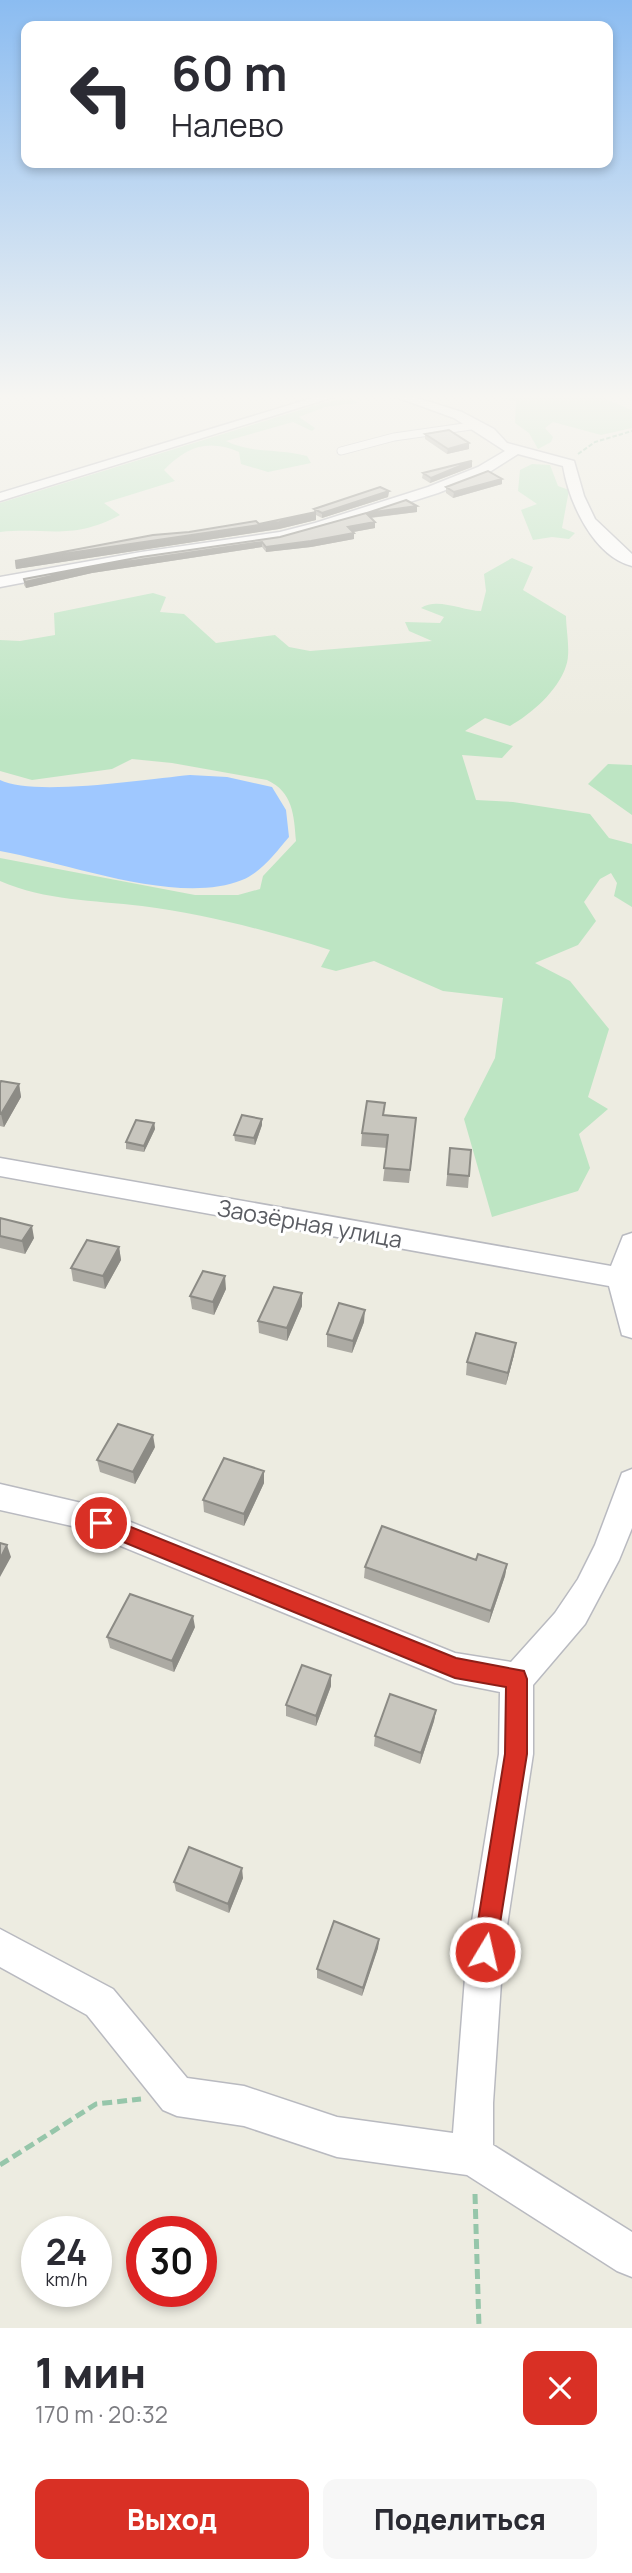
<!DOCTYPE html>
<html lang="ru">
<meta charset="utf-8">
<style>
body{margin:0;font-family:Manrope,sans-serif;background:#f7f7f7;color:#2b2b33;height:100vh;display:flex;flex-direction:column;font-size:26px;white-space:nowrap}
*{box-sizing:border-box;margin:0}
p{font-size:23px;color:#7c7c81}
.icon{flex:none;width:38px;height:38px;fill:none;stroke:currentColor;stroke-width:2;stroke-linecap:round;stroke-linejoin:round}
.map{position:relative;height:2328px;overflow:hidden}
.sheet{display:flex;flex-direction:column;background:#fff;flex:1}
.sheet>*{flex:none}
.banner{position:absolute;left:21px;top:21px;width:592px;height:147px;border-radius:14px;box-shadow:0 4px 10px #0003;background:#fff;color:#2b2b33;overflow:hidden}
.speed{position:absolute;left:21px;top:2216px;display:flex;gap:14px;font-size:35px;font-weight:700;text-align:center}
.speed>*{display:grid;place-content:center;width:91px;height:91px;border-radius:50%;background:#fff;box-shadow:0 4px 10px #0003;line-height:1}
.speed small{font-size:18px;font-weight:400}
.speed .limit{border:10px solid #d22;background:#fff;color:#111}
.pin{position:absolute;display:grid;place-items:center;width:60px;height:60px;color:#fff;margin:-30px;border:4px solid #fff;border-radius:50%;box-shadow:0 2px 7px #0007}
.me{position:absolute;width:77px;margin:-38px;rotate:9deg;stroke-linejoin:round;filter:drop-shadow(0 0 5px #0008)}
.turn{display:flex;align-items:center;gap:24px;height:147px;padding:0 35px;font-size:32px}
.turn .icon{width:91px;height:91px;stroke-width:2.5}
.turn b{display:block;font-size:49px;line-height:60px}
.round{display:grid;place-items:center;flex:none;width:74px;height:74px;border-radius:14px;background:#f7f7f7}
.headline{display:flex;align-items:center;justify-content:space-between;height:119px;padding:0 35px}
h1{font-size:42px;font-weight:800;line-height:52px}
.button{display:flex;gap:14px;margin-top:auto;padding:14px 35px}
.button a{flex:1;height:80px;border-radius:14px;background:#d93025;color:#fff;font-size:28px;font-weight:800;line-height:80px;text-align:center}
.button a+a{background:#f7f7f7;color:#2b2b33}
.map>svg:first-child{display:block}
</style>
<div class="map">
<svg width="632" height="2328" viewBox="0 0 632 2328">
<rect width="100%" height="100%" fill="#edece1"/>
<!-- green -->
<path fill="#bde5c3" d="M489,396H598L632,410V428L601,435L553,422L545,428L553,437L551,442L538,449L529,433L515,423L516,401Z
M352,398L357,403L325,407L299,417L315,428L312,431L293,422L226,441C252,454 279,448 307,456L311,463L268,472L241,464L239,452C209,439 187,446 164,470L175,481L104,503L120,515C72,541 47,527 0,532V503L326,402Z
M532,464L550,465L558,486L569,490L562,528L575,533L569,539L552,537L533,540L521,510L537,504L518,491L520,470Z
M512,558L533,567L523,590L566,616C566,630 571,653 566,666C558,691 531,714 510,726L485,718L465,731L513,746L502,758L462,755L476,800L513,802L590,814L609,838L632,844V907L614,896L617,883L611,873L600,879L584,902L596,921L578,945L535,963L570,981L609,1029L588,1097L608,1109L579,1134L590,1168L578,1191L492,1217L464,1119L495,1058L503,998L443,991L374,961L336,971L321,967L330,950C269,931 206,914 142,906C93,900 46,901 0,881V858L195,895H238L260,889L263,876L296,841C294,815 293,792 267,780L172,763L132,759L112,769L32,780L0,771V640L20,641L55,635L54,613L153,593L166,597L160,612L184,614L216,643L275,635L289,647L310,651L432,641L409,631L405,622L440,623L444,617L421,608C437,597 463,611 481,611L486,591L484,574Z
M608,764L632,765V815L588,784Z"/>
<!-- water -->
<path fill="#9fc8ff" d="M190,775L227,777L272,787L286,810L289,837C276,852 262,872 242,880C178,906 68,863 0,851V780C33,797 148,779 190,775Z"/>
<g fill="none" stroke-linecap="round" stroke-linejoin="round">
<defs>
<path id="service" d="M341,451L394,437L478,425"/>
<path id="minor" d="M319,396H337L0,501V493Z
M393,396H411L462,412L494,429L507,443L574,461L584,496L595,519L632,554V566C593,556 569,502 563,466L518,454L488,473L438,493L325,529L280,540L141,560L0,587V577L141,552L280,532L315,523L428,487L478,467L505,451L454,418Z
M0,1158L611,1266L623,1236L632,1233V1338L622,1335L609,1286L0,1176Z
M632,1469V1528L619,1560L585,1624L533,1685V1754L503,1952L493,2103V2145L632,2232V2277L617,2271L467,2175L337,2157L244,2126L177,2116L163,2110L87,2015L0,1967V1929L113,1989L187,2078L244,2086L337,2117L453,2133L467,1952L499,1754L500,1692L455,1683L72,1526L0,1510V1484L86,1504L455,1653L511,1662L555,1613L578,1579L595,1545L622,1473Z"/>
</defs>
<!-- service casing -->
<use href="#service" stroke="#b9bac0" stroke-width="9"/>
<!-- minor casing -->
<use href="#minor" stroke="#b9bac0" stroke-width="3"/>
<!-- path-far1 -->
<path stroke="#96c6aa" stroke-width="2" stroke-dasharray="4.5 2" stroke-linecap="butt" d="M578,454L595,442L632,431"/>
<!-- path -->
<path stroke="#96c6aa" stroke-width="5" stroke-dasharray="10 5" stroke-linecap="butt" d="M0,2165L96,2104L141,2099
M475,2194L479,2328"/>
<!-- service -->
<use href="#service" stroke="#fff" stroke-width="7"/>
<!-- minor -->
<use href="#minor" fill="#fff" fill-rule="evenodd"/>
</g>
<!-- wall -->
<path fill="#acaaa3" d="M425,434L469,443V449L447,454L425,439Z
M472,461V467L430,483L422,478L423,473Z
M502,479V484L453,498L446,493V487Z
M389,491L388,497L322,518L316,515V520L279,529L16,569L15,561L189,532L259,524L314,512V509Z
M417,506V512L371,518L375,528L353,532L354,533V539L311,547L266,552L262,547L92,573L26,588L24,585V579L280,537L367,515Z
M0,1083L19,1084L21,1097L4,1127L0,1126Z
M384,1115L415,1131L409,1183L383,1181L387,1148L361,1146L362,1133Z
M154,1123L155,1129L144,1152L126,1149V1142Z
M262,1125L255,1145L235,1141L234,1135Z
M450,1148L471,1150L468,1188L446,1186Z
M0,1218L34,1238L25,1254L0,1248Z
M119,1247L121,1260L105,1289L73,1281L71,1268Z
M226,1289L214,1315L192,1309L190,1296Z
M302,1293V1306L287,1341L259,1333L258,1321Z
M364,1322L352,1353L327,1347V1334Z
M514,1355L506,1385L466,1375L467,1362Z
M155,1447L135,1484L100,1472L97,1460Z
M264,1471V1483L244,1526L204,1512L203,1500Z
M507,1564L505,1576L489,1623L364,1578L365,1567Z
M195,1627L174,1672L110,1648L107,1637Z
M331,1675V1686L316,1726L286,1716V1705Z
M436,1710L434,1721L420,1764L374,1746L375,1736Z
M243,1878L229,1913L176,1891L174,1882Z
M379,1939L378,1948L362,1996L317,1978V1969Z"/>
<!-- shaded-wall -->
<path fill="#8c8b85" d="M469,443V449L447,454L448,449Z
M472,461V467L430,483L431,478Z
M502,479V484L453,498L454,492Z
M389,491L388,497L322,518V513Z
M417,506V512L367,518V513Z
M316,512V520L279,529L16,569L15,561L279,522Z
M375,522V528L348,533V527Z
M354,533V539L311,547L266,552V547Z
M262,542V547L92,573L26,588L25,582L91,567Z
M19,1084L21,1097L4,1127L1,1114Z
M262,1119V1125L255,1145L254,1138Z
M154,1123L155,1129L144,1152V1146Z
M32,1226L34,1238L25,1254L22,1241Z
M119,1247L121,1260L105,1289L103,1276Z
M225,1276L226,1289L214,1315L213,1302Z
M302,1293V1306L287,1341V1328Z
M365,1310L364,1322L352,1353L353,1341Z
M516,1343L514,1355L506,1385L508,1373Z
M153,1435L155,1447L135,1484L133,1472Z
M264,1471V1483L244,1526V1514Z
M7,1545L11,1557L0,1577V1559Z
M507,1564L505,1576L489,1623L491,1611Z
M193,1616L195,1627L174,1672L172,1661Z
M331,1675V1686L316,1726V1716Z
M436,1710L434,1721L420,1764L421,1753Z
M242,1868L243,1878L229,1913L228,1904Z
M379,1939L378,1948L362,1996L363,1988Z"/>
<!-- building -->
<path fill="#c8c6be" stroke="#8c8b85" stroke-width="2" d="M449,430L469,443L448,449L425,434Z
M471,461H472L431,478L423,473Z
M488,471L502,479L454,492L446,487Z
M380,487L389,491L322,513L314,509Z
M406,500L417,506L367,513Z
M316,512L279,522L15,561L153,535L189,532L256,521L259,524Z
M366,513L375,522L348,527L354,533L311,541L266,547L262,542L91,567L25,582L24,579L141,557L280,537Z
M1,1081L19,1084L1,1114H0V1083Z
M367,1101L385,1103L383,1115L416,1118L410,1170L384,1168L388,1135L362,1133Z
M242,1115L262,1119L254,1138L234,1135Z
M136,1120L154,1123L144,1146L126,1142Z
M450,1148L471,1150L469,1176L448,1174Z
M0,1218L32,1226L22,1241L0,1236Z
M87,1240L119,1247L103,1276L71,1268Z
M203,1271L225,1276L213,1302L190,1296Z
M274,1287L302,1293L287,1328L258,1321Z
M339,1303L365,1310L353,1341L327,1334Z
M476,1333L516,1343L508,1373L467,1362Z
M118,1424L153,1435L133,1472L97,1460Z
M224,1458L264,1471L244,1514L203,1500Z
M382,1526L476,1560L478,1554L507,1564L491,1611L365,1567Z
M0,1543L7,1545L0,1559Z
M130,1594L193,1616L172,1661L107,1637Z
M302,1665L331,1675L316,1716L286,1705Z
M390,1694L436,1710L421,1753L375,1736Z
M189,1847L242,1868L228,1904L174,1882Z
M334,1921L379,1939L363,1988L317,1969Z"/>
<!-- sky -->
<linearGradient id="sky" x2="0" y2="1"><stop stop-color="#8bbcf1"/><stop offset="0.55" stop-color="#f7f6f2"/><stop offset="1" stop-color="#f7f6f2" stop-opacity="0"/></linearGradient>
<rect width="632" height="722" fill="url(#sky)"/>
<!-- route -->
<path fill="#d93025" stroke="#8d1f18" stroke-width="2" d="M101,1515L456,1658L524,1671L527,1679V1754L494,1961L485,1964L477,1961L473,1952L505,1754L506,1687L455,1678L94,1530L91,1523L94,1517Z"/>
<g text-anchor="middle" dominant-baseline="central" stroke-width="6" stroke-linejoin="round" paint-order="stroke">
<!-- street labels -->
<g font-size="23" fill="#5a5c62" stroke="#fff">
<text transform="translate(310 1223) rotate(10)">Заозёрная улица</text>
</g>
</g>
</svg>
<div class="speed"><div>24<small>km/h</small></div><div class="limit">30</div></div>
<div class="pin" style="left:101px;top:1523px;background:#d93025"><svg class="icon" aria-label="arrive" viewBox="0 0 24 24"><path d="M6 21V4h12l-3 4 3 4H6"/></svg></div>
<svg class="me" style="left:485px;top:1952px" viewBox="-20 -20 40 40"><circle r="17" fill="#d93025" stroke="#fff" stroke-width="3"/><path d="M0-11L8 9 0 5-8 9z" fill="#fff"/></svg>
<div class="banner">
<div class="turn"><svg class="icon" aria-label="left" viewBox="0 0 24 24"><path d="M17 20v-9H6M10 6l-5 5 5 5"/></svg><div><b>60 m</b>Налево</div></div>
</div>
</div>
<section class="sheet">
<div class="headline"><div><h1>1 мин</h1><p>170 m · 20:32</p></div><a class="round" style="background:#d93025;color:#fff"><svg class="icon" aria-label="close" viewBox="0 0 24 24"><path d="M6 6l12 12M18 6L6 18"/></svg></a></div>
<div class="button"><a>Выход</a><a>Поделиться</a></div>
</section>
